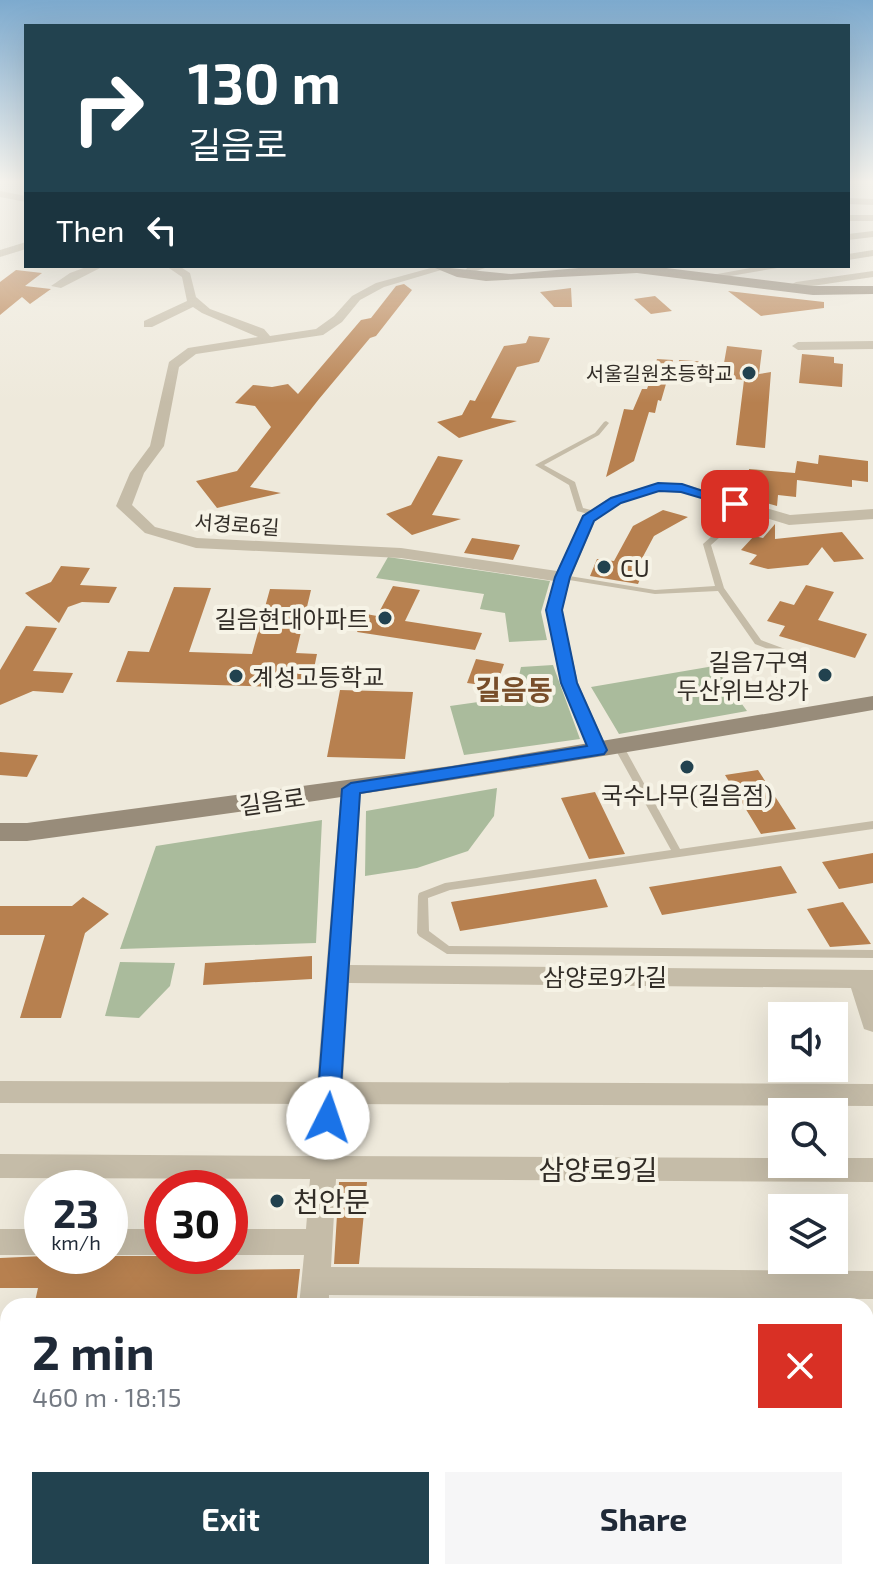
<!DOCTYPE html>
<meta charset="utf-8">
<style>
body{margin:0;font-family:"Exo 2","Noto Sans KR",sans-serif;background:#f6f6f7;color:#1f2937;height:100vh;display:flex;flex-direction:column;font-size:30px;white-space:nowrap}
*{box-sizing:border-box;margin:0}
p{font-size:26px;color:#747a83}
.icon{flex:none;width:44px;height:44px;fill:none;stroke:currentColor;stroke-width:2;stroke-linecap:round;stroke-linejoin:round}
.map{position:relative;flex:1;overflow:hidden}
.panel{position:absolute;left:0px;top:1298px;width:874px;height:282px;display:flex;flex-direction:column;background:#fff;border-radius:24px 24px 0 0;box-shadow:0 8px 32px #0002}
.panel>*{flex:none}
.hud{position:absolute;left:24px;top:24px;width:826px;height:244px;border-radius:0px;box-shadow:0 8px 32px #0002;background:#22424f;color:#fff;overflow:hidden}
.buttons{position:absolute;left:768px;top:1002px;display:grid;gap:16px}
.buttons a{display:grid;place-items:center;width:80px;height:80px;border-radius:0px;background:#fff;box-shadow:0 8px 32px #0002;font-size:40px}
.speed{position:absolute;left:24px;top:1170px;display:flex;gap:16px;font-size:40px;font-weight:700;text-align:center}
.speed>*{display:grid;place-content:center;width:104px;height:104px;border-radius:50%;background:#fff;box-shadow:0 8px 32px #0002;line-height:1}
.speed small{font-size:20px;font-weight:400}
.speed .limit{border:12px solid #d22;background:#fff;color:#111}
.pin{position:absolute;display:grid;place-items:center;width:68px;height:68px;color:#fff;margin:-34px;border-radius:16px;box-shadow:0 4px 12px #0006}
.me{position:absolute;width:88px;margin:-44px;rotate:4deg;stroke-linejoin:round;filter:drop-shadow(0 0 6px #0008)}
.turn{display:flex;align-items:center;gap:28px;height:168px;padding:0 32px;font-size:36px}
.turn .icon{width:104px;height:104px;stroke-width:2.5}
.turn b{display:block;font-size:56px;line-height:68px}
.then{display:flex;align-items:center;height:76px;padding:0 32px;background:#0003;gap:16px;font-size:30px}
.round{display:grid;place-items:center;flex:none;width:84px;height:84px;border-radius:0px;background:#f6f6f7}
.overview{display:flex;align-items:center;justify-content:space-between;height:136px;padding:0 32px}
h1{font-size:48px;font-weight:700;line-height:60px}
.cta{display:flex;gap:16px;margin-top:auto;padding:16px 32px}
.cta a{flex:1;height:92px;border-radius:0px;background:#22424f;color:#fff;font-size:32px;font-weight:700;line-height:92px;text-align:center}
.cta a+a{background:#f6f6f7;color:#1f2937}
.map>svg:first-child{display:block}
</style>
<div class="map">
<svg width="873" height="1579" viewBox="0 0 873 1579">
<rect width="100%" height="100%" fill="#eee9db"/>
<!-- green -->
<path fill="#aabb9c" d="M388,557L550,581L541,612L547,640L509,642L505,613L480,609L484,594L376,578Z
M553,665L580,739L464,755L450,706L514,697L521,667Z
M714,666L747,711L619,734L591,687Z
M497,788L494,816L468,851L417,868L365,876L366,811Z
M322,820L316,943L120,949L156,846Z
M120,962L175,963L170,986L139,1018L105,1016Z"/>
<!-- building -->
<path fill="#b7804f" d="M16,270L42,273L25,286L51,289L30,304L22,297L0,315V282Z
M404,284L412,290L376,336L370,338L319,399L250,487L281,493L217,508L196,481L237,471L271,427L255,406L235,403L253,385L272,387L288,384L298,394L361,320L371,318L396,286Z
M571,288L572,307H554L540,292Z
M728,291L824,302V308L761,316Z
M655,296L672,311L651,314L634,299Z
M529,336L550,338L539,362L517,367L491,418L517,421L459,438L437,422L462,415L470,400L475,401L504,346L526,343Z
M727,346L762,350L759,374L771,372L765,448L736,445L744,380L713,377L712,382L671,377L678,373L679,360L724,363Z
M802,354L834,357V363L843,364L842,387L799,383Z
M657,359L673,360L661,401L658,400L655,413L649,412L634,461L606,477L624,409L633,410L642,389H647Z
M819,455L868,461V482L852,480V487L797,480L796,497L778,495L777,506L735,494L737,477L749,478V469L795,473L797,461L818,464Z
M438,456L463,460L432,515L461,519L412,535L386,514L411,505Z
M663,510L688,517L654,536L638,566L645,567L638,584L590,576L597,559L614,561L633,526Z
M775,524V539L842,532L864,559L834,562L822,547L808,565L768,569L749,564L757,555L741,550L754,536L763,538Z
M472,538L520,545L513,560L464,553Z
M61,566L90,568L80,585L117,587L109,603L82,602L68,607L59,623L25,593L51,582Z
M806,585L834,592L818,620L867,634L855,658L779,636L785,626L767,621L780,601L794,605Z
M393,586L420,590L405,621L482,633L475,650L357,632L366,614L377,616Z
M174,587L211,588L189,652L252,654L270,589L311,590L296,653L317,654L310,688L116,682L128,651L149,652Z
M26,626L57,628L33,671L73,673L63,693L33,691L0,705V670Z
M476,659L504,664L496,687L467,683Z
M340,690L413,692L405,759L327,757Z
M0,752L38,755L27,777L0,775Z
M758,770L796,829L761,834L725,775Z
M595,792L625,854L589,859L561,798Z
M873,853V883L839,889L822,862Z
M781,866L797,893L662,915L649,887Z
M596,879L608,907L460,931L451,902Z
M83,897L109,914L85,933L61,1018H20L45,935H0V906H72Z
M843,902L871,944L830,947L807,909Z
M312,956V979L203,985L205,963Z
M339,1182H367L359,1264H334Z
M45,1256H213L212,1270L300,1269L296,1306H34L38,1288H0V1258Z
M332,1298L586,1300L587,1306H332Z"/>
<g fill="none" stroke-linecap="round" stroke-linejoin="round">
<!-- lane -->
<path fill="#c5bca8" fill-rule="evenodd" d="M606,421L609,423L599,435L544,465L575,482L583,508L599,512V516H596L577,511L569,485L535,465L595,433L604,422Z
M721,528H724L728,530L711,545L724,588L761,640L785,649L786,651L785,653H779L755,644L718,591L655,594L563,579L559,577L563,575L655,590L715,586L703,544Z
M619,744L624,747L680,849L873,821V829L450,890L428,898L429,931L449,946L873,950V958L447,954L419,936L417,933L418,896L419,893L445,883L671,850L614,747Z"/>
<!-- street -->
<path fill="#c5bca8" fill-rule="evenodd" d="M0,191L26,196V202L0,197Z
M848,198L873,199V205L848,204Z
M848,215H873V221H848Z
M873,231V237L848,240V234Z
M26,242V249L0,257V250Z
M873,250V256L848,260V254Z
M89,266H104L61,288L51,286L70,273Z
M166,266H179L190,273L196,297L210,309L264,329L270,336L316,329L334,316L352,296L376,283L438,266L448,268L384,287L360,300L342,322L323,335L196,354L179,367L164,446L144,473L132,505L155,527L197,538L401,548L557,571L583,516L611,497L658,483L687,485L790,515L873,509V519L789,525L681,492L659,491L621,503L595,521L571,577L562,610L578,683L608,750L605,754H591L560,683L546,610L554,581L401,558L196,548L145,533L119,509L116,506L130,473L150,446L169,362L188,348L258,337L202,313L193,307L152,327H144V321L187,301L182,277Z
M491,266L476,271L472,276L462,274L468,267Z
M761,266H789L707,280L701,277Z
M873,271V277L799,288L789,292L783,289L796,282Z
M873,341V349L798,350L792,346L798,342Z
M351,782L361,789L350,965L873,970V1032L864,1029L851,988L349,983L343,1082L873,1084V1106L341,1104L338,1156L782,1158V1164H834V1158H873V1182L336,1179L331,1267L873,1271V1299L329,1295V1306H299L304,1255H230V1229H306L310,1179L0,1178V1154L312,1156L316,1104L0,1103V1081L317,1082L341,789Z
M0,1229H42V1255H0Z
M110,1229H162V1255H110Z
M277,1572H311V1579H277Z"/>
<!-- secondary -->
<path fill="#988c7a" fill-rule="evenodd" d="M430,266L511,274L601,266H650L813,286H873V294L813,295L637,273L486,281L457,277Z
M873,696V710C592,760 310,804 27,841H0V823H27L451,766Z
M866,1396H873V1434H866Z
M0,1400H8V1438H0Z"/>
</g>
<!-- sky -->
<linearGradient id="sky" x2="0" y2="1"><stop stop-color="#7daace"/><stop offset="0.45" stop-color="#f7f5ef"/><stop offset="1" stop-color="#f7f5ef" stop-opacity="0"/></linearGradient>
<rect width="873" height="403" fill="url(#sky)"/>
<!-- route -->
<path fill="#1a73e8" stroke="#114b97" stroke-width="2" d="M658,483L682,484L742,504L735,508L681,492L659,491L621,503L594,521L570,577L562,610L577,683L607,750L604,754L360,793L339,1118L336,1125L328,1128L319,1125L316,1118L342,789L351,783L587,746L561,683L546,610L555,577L583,516L611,498Z"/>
<!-- markers -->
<g fill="#22424f" stroke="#f6f3e6" stroke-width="3">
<circle cx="749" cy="373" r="8"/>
<circle cx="604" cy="567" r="8"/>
<circle cx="385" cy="618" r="8"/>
<circle cx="825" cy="675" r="8"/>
<circle cx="236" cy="676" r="8"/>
<circle cx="687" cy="767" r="8"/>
<circle cx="277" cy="1201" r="8"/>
</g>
<g text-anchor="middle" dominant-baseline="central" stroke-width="8" stroke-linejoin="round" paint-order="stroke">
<!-- far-poi labels -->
<g font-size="20" fill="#322d27" stroke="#f6f3e6" text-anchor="end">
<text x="733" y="373">서울길원초등학교</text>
</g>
<!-- far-street labels -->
<g font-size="20" fill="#322d27" stroke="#f6f3e6">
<text transform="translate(237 524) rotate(4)">서경로6길</text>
</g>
<!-- poi labels -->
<g font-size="24" fill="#322d27" stroke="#f6f3e6" text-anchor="start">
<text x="620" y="567">CU</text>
<text x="369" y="618" text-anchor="end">길음현대아파트</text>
<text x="809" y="661" text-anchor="end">길음7구역<tspan x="809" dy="28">두산위브상가</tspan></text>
<text x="252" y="676">계성고등학교</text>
<text x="687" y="794" text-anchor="middle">국수나무(길음점)</text>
</g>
<!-- street labels -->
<g font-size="24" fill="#322d27" stroke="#f6f3e6">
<text transform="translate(272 801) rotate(-8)">길음로</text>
<text x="605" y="976">삼양로9가길</text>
</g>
<!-- quarter labels -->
<g font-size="28" font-weight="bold" fill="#784e2a" stroke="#f6f3e6">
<text x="514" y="689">길음동</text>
</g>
<!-- near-street labels -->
<g font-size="28" fill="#322d27" stroke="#f6f3e6">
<text x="598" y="1169">삼양로9길</text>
</g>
<!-- near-poi labels -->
<g font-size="28" fill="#322d27" stroke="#f6f3e6" text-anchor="start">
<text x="293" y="1201">천안문</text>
</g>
</g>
</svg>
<div class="buttons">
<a><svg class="icon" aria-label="sound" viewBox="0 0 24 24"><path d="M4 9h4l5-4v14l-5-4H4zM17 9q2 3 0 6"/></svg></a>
<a><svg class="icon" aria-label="search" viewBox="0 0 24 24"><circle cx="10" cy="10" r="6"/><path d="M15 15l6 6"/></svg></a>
<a><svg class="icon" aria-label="layers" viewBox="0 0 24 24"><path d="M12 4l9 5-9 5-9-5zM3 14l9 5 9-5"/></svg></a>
</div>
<div class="speed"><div>23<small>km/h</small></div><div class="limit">30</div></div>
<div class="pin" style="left:735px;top:504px;background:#d93025"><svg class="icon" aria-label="arrive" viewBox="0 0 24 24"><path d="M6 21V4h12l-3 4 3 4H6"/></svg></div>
<svg class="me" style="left:328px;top:1118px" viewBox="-20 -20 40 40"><circle r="19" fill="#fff"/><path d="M0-13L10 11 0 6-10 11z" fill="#1a73e8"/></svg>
<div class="hud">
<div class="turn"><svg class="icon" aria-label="right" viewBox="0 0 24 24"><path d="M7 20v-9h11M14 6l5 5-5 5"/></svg><div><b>130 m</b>길음로</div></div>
<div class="then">Then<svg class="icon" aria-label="left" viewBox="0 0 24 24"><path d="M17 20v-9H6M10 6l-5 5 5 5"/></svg></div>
</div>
<section class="panel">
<div class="overview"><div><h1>2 min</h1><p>460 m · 18:15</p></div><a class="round" style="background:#d93025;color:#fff"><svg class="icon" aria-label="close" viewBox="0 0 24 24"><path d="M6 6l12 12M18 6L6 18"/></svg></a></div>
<div class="cta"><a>Exit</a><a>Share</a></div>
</section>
</div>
